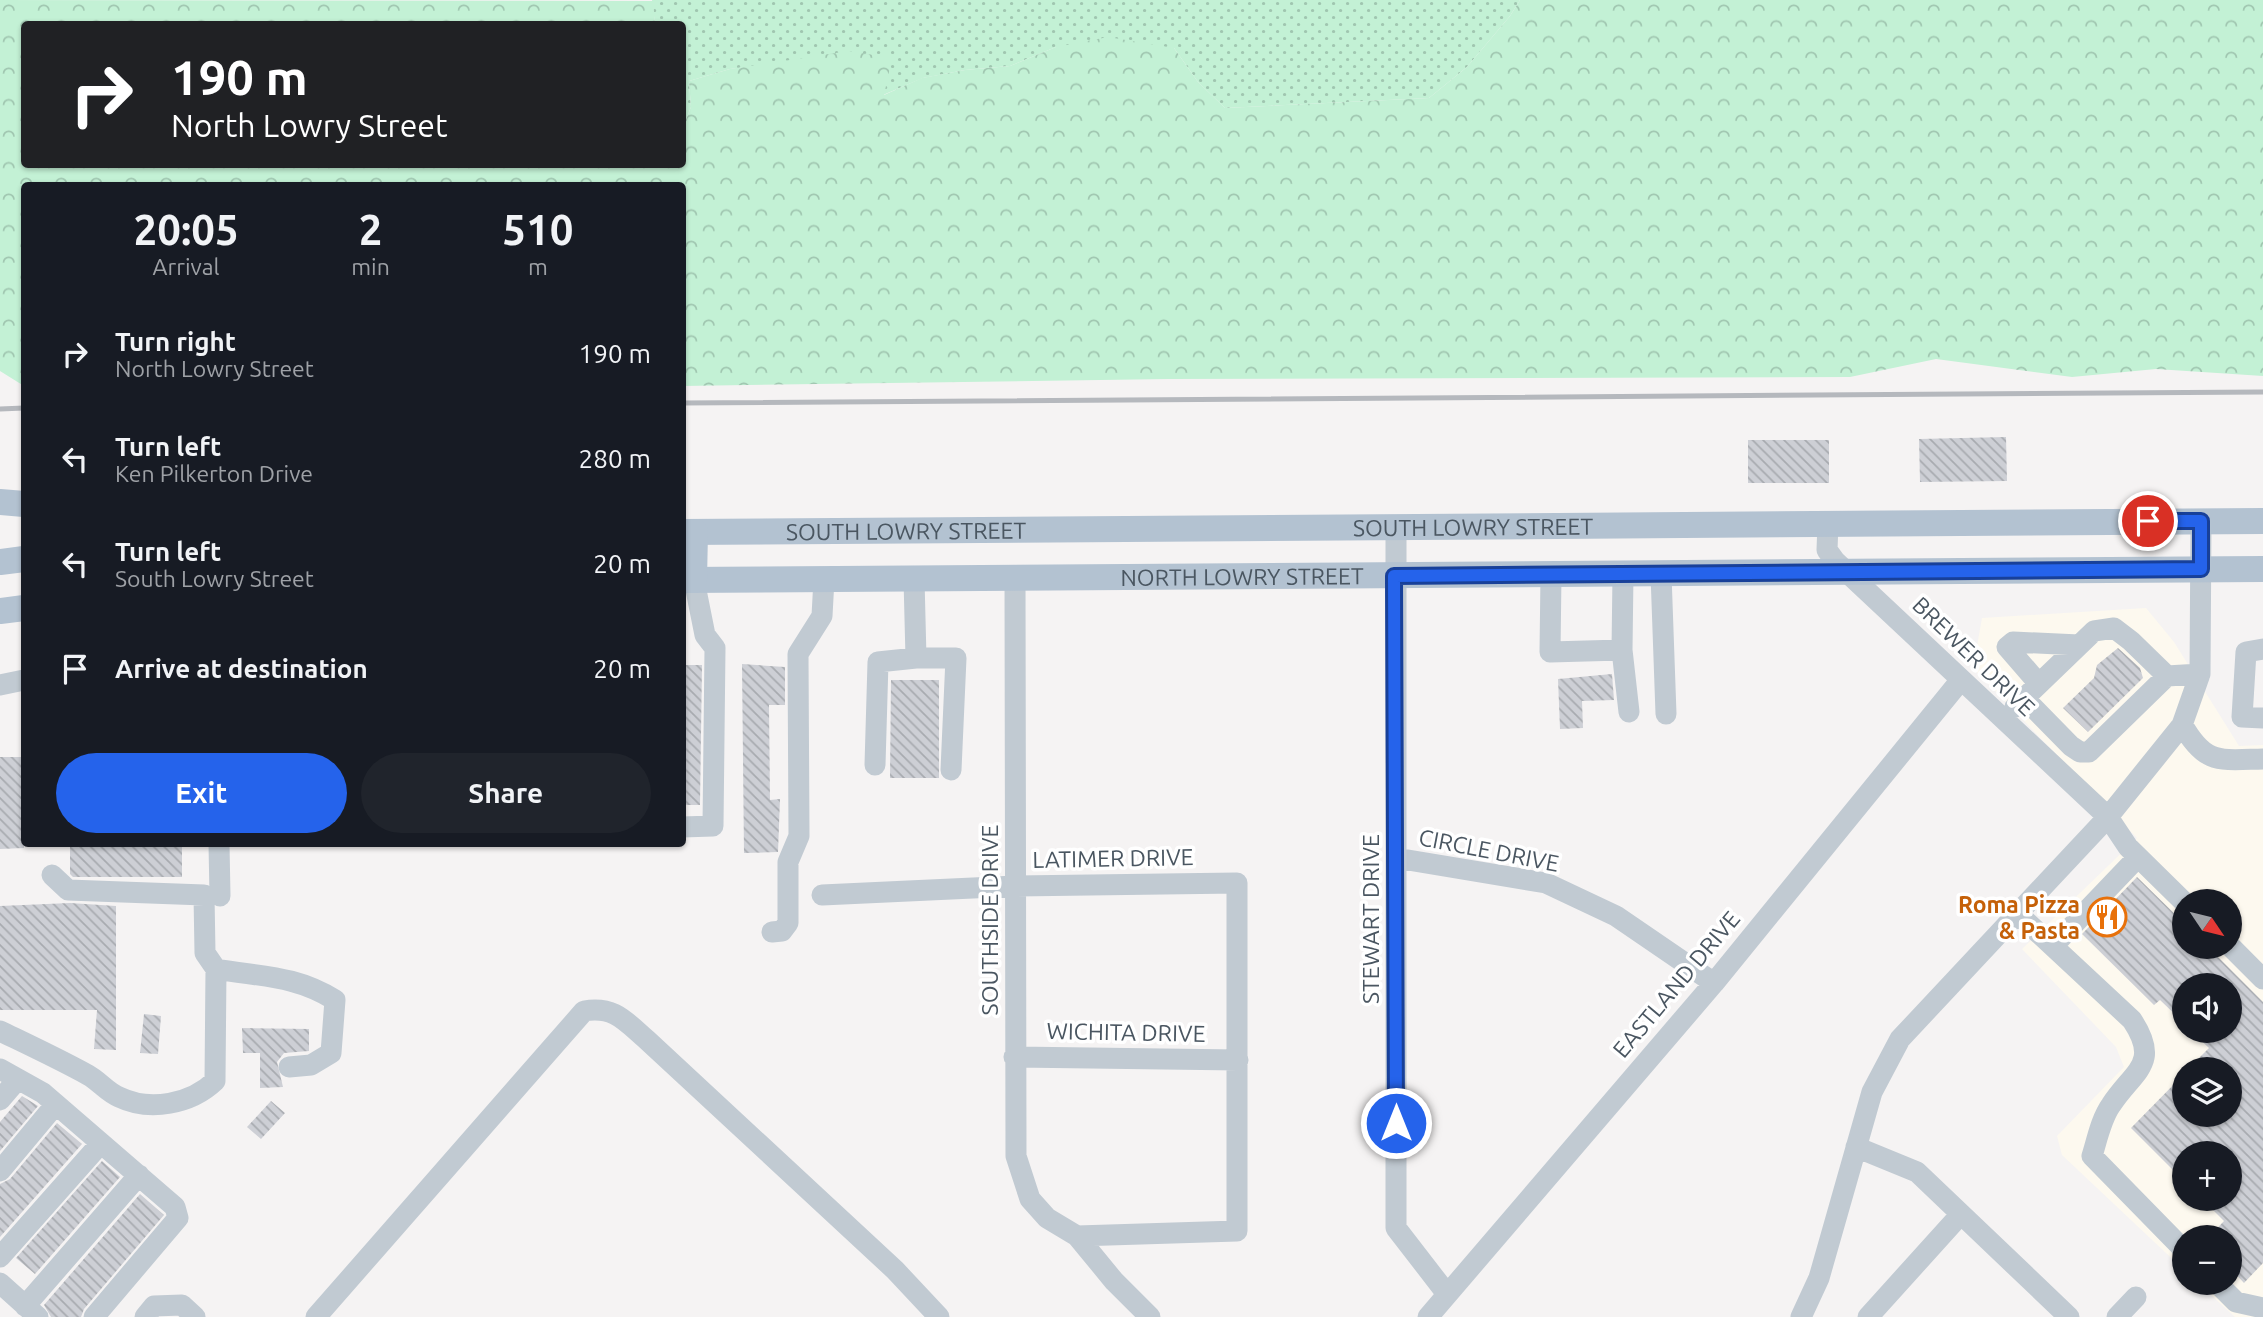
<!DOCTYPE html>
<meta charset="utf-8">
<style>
body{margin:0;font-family:Ubuntu,sans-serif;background:#20242c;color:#f1f3f6;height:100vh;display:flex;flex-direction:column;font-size:26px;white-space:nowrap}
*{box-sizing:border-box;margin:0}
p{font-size:23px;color:#9ea1a6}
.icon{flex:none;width:38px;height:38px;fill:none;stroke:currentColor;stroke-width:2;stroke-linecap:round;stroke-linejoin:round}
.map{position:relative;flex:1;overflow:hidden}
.drawer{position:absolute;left:21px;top:182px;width:665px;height:665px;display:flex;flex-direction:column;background:#171b24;border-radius:7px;box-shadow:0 2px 5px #0004}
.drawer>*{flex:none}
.guide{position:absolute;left:21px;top:21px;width:665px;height:147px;border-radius:7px;box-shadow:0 2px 5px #0004;background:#202124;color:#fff;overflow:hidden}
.needle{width:46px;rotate:125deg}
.controls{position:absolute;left:2172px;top:889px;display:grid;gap:14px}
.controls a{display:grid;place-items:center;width:70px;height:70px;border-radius:50%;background:#171b24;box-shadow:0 2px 5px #0004;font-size:35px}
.pin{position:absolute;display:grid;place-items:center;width:60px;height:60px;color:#fff;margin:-30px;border:4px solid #fff;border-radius:50%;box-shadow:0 2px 7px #0007}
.me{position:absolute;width:77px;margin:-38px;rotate:0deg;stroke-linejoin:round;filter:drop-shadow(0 0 5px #0008)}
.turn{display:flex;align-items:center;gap:24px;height:147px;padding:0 35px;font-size:32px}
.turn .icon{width:91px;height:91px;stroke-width:2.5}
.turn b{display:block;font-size:49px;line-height:60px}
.eta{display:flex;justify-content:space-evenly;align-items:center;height:119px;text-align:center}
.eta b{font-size:42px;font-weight:700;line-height:49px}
.primary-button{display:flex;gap:14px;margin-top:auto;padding:14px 35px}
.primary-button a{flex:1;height:80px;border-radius:42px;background:#2563eb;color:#fff;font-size:28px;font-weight:700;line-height:80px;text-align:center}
.primary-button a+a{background:#20242c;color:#f1f3f6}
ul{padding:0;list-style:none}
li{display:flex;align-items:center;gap:21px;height:105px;padding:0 35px}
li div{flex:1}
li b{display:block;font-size:26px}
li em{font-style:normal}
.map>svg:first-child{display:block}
</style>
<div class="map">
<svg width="2263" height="1317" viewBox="0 0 2263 1317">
<defs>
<pattern id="grass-dots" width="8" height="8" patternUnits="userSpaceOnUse" patternTransform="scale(1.75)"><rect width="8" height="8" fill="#c3f1d5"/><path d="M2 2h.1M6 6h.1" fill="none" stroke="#a0c6b0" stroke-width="1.8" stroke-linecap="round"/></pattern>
<pattern id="forest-crowns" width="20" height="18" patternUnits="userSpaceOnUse" patternTransform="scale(1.75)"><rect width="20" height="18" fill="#c3f1d5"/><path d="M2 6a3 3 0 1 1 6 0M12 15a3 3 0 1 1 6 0" fill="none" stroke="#a0c6b0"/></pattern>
<pattern id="building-back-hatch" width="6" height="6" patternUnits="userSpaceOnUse" patternTransform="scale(1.75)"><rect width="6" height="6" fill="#cdcfd5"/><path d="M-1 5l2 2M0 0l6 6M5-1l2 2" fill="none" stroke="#a8abb0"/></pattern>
</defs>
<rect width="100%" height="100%" fill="#f5f3f3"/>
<!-- commercial -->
<path fill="#fdf9ef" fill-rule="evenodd" d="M2146,608L2174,642L2239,746L2263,745V1317H2235L2198,1283H2230V1237H2184V1270L2062,1155L2057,1136L2124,1067L2116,1047L2022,949L2137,838L1973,668L1982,618ZM2184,901H2230V947H2184ZM2184,985H2230V1031H2184ZM2184,1069H2230V1115H2184ZM2184,1153H2230V1199H2184Z"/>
<!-- grass -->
<path fill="url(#grass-dots)" d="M652,0H1520L1510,16L1467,67L1429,98L1225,108L1198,82L1174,48L1056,47L1010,66L965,70L923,78L883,95L784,63L730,69L689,81L691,107L683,127L682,24H655Z"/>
<!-- forest -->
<path fill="url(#forest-crowns)" d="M0,0L653,1L655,24H24V164H682L683,127L691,107L689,81L730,69L849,51L892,58L884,95L922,78L965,70L1010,66L1056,47L1108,37L1174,48L1198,82L1225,108L1429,98L1467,67L1510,16L1520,0H2263V376L2156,369L2072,377L1936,359L1850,377L1168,379L683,386L682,186H24V386L0,371Z"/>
<!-- building -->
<path fill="url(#building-back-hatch)" d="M2006,437L2007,481L1920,482L1919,439Z
M1748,440H1829V483H1748Z
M2118,648L2140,668L2143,678L2088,732L2063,708L2094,678L2097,665Z
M742,664L785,667V705H769L770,800L780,799L778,852L744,853Z
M682,665H702L700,805H682Z
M1612,674L1614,700L1582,701L1583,728L1560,729L1558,679Z
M891,680H939V778H890Z
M0,757H24V848L0,849Z
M70,844H182V877H73L70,874Z
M2137,877L2184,923V947H2208L2263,1002V1263L2244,1283L2230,1268V1237H2209L2224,1221L2202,1199H2230V1153H2184V1181L2131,1128L2184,1074V1115H2230V1069H2188L2209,1048L2191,1031H2230V985H2184V1023L2160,1000L2154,1005L2082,934Z
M70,903L116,906V1050L94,1049L97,1010H0V906Z
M144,1014L161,1016L158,1054L140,1053Z
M242,1028L309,1029V1051L284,1053L277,1062L283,1087L260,1088V1053H243Z
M22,1096L38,1106L0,1151V1122Z
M271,1101L285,1113L261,1139L247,1127Z
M57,1123L82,1144L0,1237V1184L10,1179Z
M102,1161L120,1177L35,1274L16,1258Z
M140,1194L164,1215L84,1309L81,1317H51L44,1305Z"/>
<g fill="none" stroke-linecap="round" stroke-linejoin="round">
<!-- minor -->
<path stroke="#c1cad2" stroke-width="21" d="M1828,523L1827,550L1835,561L2108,817L2128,847L2184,902
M1396,526V1228L1447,1294
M1623,574L1622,650L1629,712
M1661,574L1666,714
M1551,575L1550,652L1622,650
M914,579L916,658H956L951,770
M2263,649L2246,652L2242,717L2263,718
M2039,684L2007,647L2013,642L2079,645
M0,685L24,680
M2024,698L2071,746L2080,752H2089L2167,676L2200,674
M2015,707L2094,631L2114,628L2131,641L2167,676
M2182,724C2205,765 2219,760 2263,759
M875,765L878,662L916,658
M682,827L713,826L715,648L705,635L694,580
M219,844L220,896
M1396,858L1546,883L1616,916L1714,983
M822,895L1016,886L1237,883V1231L1077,1236L1047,1218L1030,1199L1016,1156L1015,578
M2017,913L2132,1020C2161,1064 2134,1070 2111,1105C2101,1119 2097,1140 2092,1156L2184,1250
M772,932L782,931L788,923V862L799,836L798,654L822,616L824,579
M2053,946L2138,857
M2230,946L2263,979
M216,969C261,977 295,975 335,1000L331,1053L311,1065L289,1067
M0,1031C29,1045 59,1059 88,1075C99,1081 107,1092 119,1097C150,1112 191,1104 215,1081L216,969L205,953L204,895L68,890L52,875
M1014,1057L1238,1060
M0,1069L43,1093L175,1207L178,1218L94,1317
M0,1100L18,1079
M1856,1147L1917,1172L2069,1317
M0,1171L56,1104
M1077,1236L1114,1281L1150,1317
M0,1257L101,1143
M0,1283L38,1317
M2217,1283L2236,1302L2263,1308
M25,1306L139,1175
M145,1317L154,1306L182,1305L195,1317
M316,1317L584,1011C615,1006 625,1021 647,1040L895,1270L939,1317
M1428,1317L1714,983L1960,681
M1801,1317L1819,1278L1872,1092L1900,1039L2108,817L2182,725L2200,674L2201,521
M1868,1317L1961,1214
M2117,1317L2136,1297"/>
<!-- major -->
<g stroke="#b3c2d1" stroke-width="26">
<path d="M0,502L24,504"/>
<path id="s1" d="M682,532L2263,521"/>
<path d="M0,562L24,559"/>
<path id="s2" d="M682,580L2263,569"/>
<path d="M694,580L695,532"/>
<path d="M0,611L24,608"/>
</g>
<!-- rail -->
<path stroke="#b5b8bd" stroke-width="5" d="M682,403L2263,392
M0,409L24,408"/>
</g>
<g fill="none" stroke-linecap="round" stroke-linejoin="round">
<defs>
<path id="route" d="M1396,1123L1394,576L2201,569V521H2148"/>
</defs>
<!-- route casing -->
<use href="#route" stroke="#184099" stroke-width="18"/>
<!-- route -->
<use href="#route" stroke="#2563eb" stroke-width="12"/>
</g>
<!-- icons -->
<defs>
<symbol id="restaurant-ring" viewBox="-11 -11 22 22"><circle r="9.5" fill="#fff" stroke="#e8710a" stroke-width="1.5"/><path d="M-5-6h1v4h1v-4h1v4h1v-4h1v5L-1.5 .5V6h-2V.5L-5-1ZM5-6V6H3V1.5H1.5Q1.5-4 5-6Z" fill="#e8710a"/></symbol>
</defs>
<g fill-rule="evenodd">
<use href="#restaurant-ring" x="2085" y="895" width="44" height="44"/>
</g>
<g text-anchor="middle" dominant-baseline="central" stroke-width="7" stroke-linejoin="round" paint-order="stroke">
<!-- street labels -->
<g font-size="23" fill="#4a5661" stroke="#fff">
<text stroke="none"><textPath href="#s1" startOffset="791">SOUTH LOWRY STREET</textPath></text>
<text stroke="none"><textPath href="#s1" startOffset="224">SOUTH LOWRY STREET</textPath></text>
<text stroke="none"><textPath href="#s2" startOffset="560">NORTH LOWRY STREET</textPath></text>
<text transform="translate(1974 656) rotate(44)">BREWER DRIVE</text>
<text transform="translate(1489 850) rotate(11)">CIRCLE DRIVE</text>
<text transform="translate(1113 858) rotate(-1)">LATIMER DRIVE</text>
<text transform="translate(1370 919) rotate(-90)">STEWART DRIVE</text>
<text transform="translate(989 920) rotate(-90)">SOUTHSIDE DRIVE</text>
<text transform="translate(1676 984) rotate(-50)">EASTLAND DRIVE</text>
<text transform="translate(1126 1032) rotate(1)">WICHITA DRIVE</text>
</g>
<!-- food labels -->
<g font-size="23" font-weight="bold" fill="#c56008" stroke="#fff" text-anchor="end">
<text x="2080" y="904">Roma Pizza<tspan x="2080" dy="26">&amp; Pasta</tspan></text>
</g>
</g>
</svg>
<div class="controls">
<a><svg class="needle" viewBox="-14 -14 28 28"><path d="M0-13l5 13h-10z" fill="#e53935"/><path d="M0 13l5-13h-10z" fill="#9ea1a6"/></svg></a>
<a><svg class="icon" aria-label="sound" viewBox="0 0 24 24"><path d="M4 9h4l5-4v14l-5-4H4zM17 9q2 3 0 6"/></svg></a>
<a><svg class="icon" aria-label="layers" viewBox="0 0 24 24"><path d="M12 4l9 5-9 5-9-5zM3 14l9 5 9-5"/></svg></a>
<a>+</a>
<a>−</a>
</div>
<div class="pin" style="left:2148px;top:521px;background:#d93025"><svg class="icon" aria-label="arrive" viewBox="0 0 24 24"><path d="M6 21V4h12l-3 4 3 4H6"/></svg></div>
<svg class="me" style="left:1396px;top:1123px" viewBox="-20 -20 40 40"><circle r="17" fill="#2563eb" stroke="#fff" stroke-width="3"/><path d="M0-11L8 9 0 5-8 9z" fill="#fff"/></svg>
<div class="guide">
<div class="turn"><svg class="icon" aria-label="right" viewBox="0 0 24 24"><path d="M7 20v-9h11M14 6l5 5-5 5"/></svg><div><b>190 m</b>North Lowry Street</div></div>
</div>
<section class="drawer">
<div class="eta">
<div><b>20:05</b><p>Arrival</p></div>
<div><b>2</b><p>min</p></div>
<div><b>510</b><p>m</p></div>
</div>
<ul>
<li><svg class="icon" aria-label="right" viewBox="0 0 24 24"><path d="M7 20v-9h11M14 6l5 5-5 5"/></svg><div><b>Turn right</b><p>North Lowry Street</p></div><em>190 m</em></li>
<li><svg class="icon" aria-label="left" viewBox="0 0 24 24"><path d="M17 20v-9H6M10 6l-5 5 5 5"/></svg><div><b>Turn left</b><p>Ken Pilkerton Drive</p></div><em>280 m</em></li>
<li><svg class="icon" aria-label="left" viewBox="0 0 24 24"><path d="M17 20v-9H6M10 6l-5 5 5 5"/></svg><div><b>Turn left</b><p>South Lowry Street</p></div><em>20 m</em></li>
<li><svg class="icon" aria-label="arrive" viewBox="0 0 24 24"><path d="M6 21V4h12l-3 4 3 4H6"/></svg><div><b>Arrive at destination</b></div><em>20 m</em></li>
</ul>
<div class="primary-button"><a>Exit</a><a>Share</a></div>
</section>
</div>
